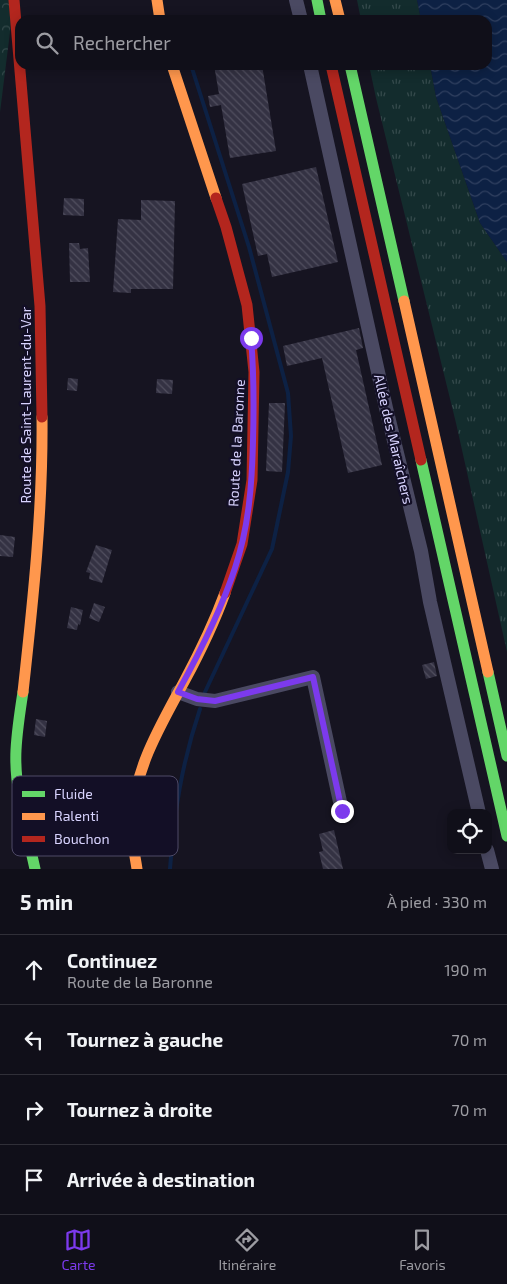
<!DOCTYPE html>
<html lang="fr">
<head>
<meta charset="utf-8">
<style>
  :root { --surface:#100f19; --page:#1e1d26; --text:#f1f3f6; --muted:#9c9ca2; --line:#302f38; --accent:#7c3aed }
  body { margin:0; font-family:"Exo 2",sans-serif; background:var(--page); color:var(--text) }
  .controls { position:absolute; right:15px; bottom:15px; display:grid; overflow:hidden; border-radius:10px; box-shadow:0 2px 12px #0003 }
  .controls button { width:45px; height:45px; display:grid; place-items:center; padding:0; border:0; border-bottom:1px solid var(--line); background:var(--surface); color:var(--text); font:25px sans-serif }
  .stop { position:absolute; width:15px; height:15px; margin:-11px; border:4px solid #7c3aed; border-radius:50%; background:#fff }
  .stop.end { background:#7c3aed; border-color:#fff; box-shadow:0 1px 5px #0008 }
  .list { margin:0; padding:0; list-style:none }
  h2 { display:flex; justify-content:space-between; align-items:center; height:65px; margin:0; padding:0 20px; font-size:21px }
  h2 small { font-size:16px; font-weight:400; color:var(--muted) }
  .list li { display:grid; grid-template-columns:32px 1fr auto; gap:15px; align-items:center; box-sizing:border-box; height:70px; padding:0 20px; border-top:1px solid var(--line) }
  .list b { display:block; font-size:19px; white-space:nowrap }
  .list p { margin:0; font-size:16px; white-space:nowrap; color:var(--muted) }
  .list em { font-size:16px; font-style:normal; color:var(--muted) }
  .icon { flex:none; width:28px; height:28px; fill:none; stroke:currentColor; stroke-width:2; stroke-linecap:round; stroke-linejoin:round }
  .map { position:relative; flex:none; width:507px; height:869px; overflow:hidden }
  .search { position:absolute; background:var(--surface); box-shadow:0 2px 12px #0003; left:15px; right:15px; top:15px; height:55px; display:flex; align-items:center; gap:12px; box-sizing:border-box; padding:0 18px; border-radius:15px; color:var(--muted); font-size:19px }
  .sheet { height:345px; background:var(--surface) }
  nav { display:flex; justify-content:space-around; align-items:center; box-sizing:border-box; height:70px; border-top:1px solid var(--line); background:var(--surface); font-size:14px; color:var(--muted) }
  nav a { display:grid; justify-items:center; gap:2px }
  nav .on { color:var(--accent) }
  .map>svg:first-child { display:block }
  .grass { fill:url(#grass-tufts) }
  .forest { fill:url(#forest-crowns) }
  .water { fill:url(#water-waves) }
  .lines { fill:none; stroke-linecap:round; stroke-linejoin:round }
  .stream { stroke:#0d2144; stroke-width:4 }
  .building { fill:url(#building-back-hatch) }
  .street { stroke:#4a4962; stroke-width:14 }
  .fast { stroke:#63d668; stroke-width:11 }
  .slow { stroke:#ff974d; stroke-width:11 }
  .jam { stroke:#b3261e; stroke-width:11 }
  .route { stroke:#7c3aed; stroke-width:6 }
  .labels { text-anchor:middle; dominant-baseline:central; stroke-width:4.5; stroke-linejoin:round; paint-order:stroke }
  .street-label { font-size:14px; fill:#d9d4ff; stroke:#130f26 }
  .key { fill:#130f26; stroke:#4e4a67; stroke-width:1 }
  .key-label { font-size:14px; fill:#d9d4ff }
</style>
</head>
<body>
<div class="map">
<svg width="507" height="869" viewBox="0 0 507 869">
  <defs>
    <pattern id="grass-tufts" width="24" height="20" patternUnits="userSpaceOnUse" patternTransform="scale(1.25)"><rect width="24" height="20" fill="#132c2d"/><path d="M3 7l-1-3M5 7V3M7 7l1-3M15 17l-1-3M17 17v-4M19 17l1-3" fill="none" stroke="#354a4c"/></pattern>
    <pattern id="forest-crowns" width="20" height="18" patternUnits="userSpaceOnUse" patternTransform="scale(1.25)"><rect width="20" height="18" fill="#132c2d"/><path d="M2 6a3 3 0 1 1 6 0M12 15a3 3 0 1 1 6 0" fill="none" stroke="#354a4c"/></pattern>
    <pattern id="water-waves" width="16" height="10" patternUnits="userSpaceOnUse" patternTransform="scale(1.25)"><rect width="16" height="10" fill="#0d2144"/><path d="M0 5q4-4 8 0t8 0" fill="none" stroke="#304060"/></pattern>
    <pattern id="building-back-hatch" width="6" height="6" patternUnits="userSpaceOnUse" patternTransform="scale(1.25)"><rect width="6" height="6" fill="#343243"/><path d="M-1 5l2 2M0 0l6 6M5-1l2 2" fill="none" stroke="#514f5f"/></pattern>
  </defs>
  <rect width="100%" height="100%" fill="#161421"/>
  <path class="grass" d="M357,0h60l4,20h-60z
    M369,65h61l6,32 44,126 27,39v390l-51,-229 -80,-325z"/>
  <path class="forest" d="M0,0h14l-14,112z"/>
  <path class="water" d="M417,0h90v262l-27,-39 -44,-126 -6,-32h57v-45h-66z"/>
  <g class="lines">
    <path class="stream" d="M191,65l58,182 39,146 3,43 -3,36 -16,77 -67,143
      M170,869c4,-57 12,-106 30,-160"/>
  </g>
  <path class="building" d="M214,65h48l14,86 -46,7 -9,-53 -11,2 -2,-11 11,-2z
    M316,167l22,95 -66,15 -5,-23 -9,2 -16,-72z
    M64,198l20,1v17l-21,-1z
    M141,200l34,1 -2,88h-42v4l-18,-1 5,-73 23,1z
    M69,243h10l1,6 8,-1 2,34h-20z
    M359,328l4,20 -7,2 26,115 -34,8 -26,-115 -35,8 -4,-20z
    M68,378l10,1 -1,12 -10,-1z
    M157,379l16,1 -1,14 -16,-1z
    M269,403h16l-3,69 -16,-1z
    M0,535l15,2 -2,20 -13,-1z
    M96,545l16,5 -10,33 -13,-4 1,-6 -4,-1z
    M94,603l11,4 -6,15 -10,-4z
    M71,607l12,3 -3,15 -2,-1 -1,6 -10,-2z
    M434,662l3,14 -11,3 -4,-14z
    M36,719l11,2 -2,16 -11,-2z
    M334,830l9,39h-20l-4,-17 4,-1 -4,-17z"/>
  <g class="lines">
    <path class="street" d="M296,0l5,20
      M310,65l76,343 35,143 9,51 49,211
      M178,692l19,7 18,2 98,-24 29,134
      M487,850l5,19"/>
    <path class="fast" d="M317,0l4,20
      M350,65l54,236
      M421,460l86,376
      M488,672l19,84
      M23,692c-3,19 -6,39 -7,58 -2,40 11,81 19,119"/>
    <path class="slow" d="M157,0l3,20
      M335,0l5,20
      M172,65l44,133
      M404,301l84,371
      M23,692c10,-91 20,-183 19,-275
      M137,869c-2,-14 -6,-31 -6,-45 3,-56 29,-97 54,-144 15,-28 29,-57 40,-87"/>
    <path class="jam" d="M14,0l26,306 2,111
      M331,65l90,395
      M216,198l10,29 21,78 7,67 -2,108 -10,64 -17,49"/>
  </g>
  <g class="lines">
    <path class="route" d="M251,338c3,35 3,68 2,103 -1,43 -4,85 -18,127 -14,43 -35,84 -57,124l19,7 18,2 98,-24 29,134"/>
  </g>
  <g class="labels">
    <g class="street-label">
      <text transform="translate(25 405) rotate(-90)">Route de Saint-Laurent-du-Var</text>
      <text transform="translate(394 439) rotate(77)">Allée des Maraîchers</text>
      <text transform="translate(236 443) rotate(-87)">Route de la Baronne</text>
    </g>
  </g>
  <rect x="12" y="776" width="166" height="80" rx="8" class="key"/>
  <rect x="22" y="791" width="23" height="6" fill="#63d668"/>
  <rect x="22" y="813" width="23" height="7" fill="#ff974d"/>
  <rect x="22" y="836" width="23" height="6" fill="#b3261e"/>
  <g class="key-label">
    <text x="54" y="799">Fluide</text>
    <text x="54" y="821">Ralenti</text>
    <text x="54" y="844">Bouchon</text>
  </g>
</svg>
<div class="controls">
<button><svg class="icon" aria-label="locate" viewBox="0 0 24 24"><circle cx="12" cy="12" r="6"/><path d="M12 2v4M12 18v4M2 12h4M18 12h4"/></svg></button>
</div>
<div class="stop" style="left:251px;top:338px"></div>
<div class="stop end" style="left:342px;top:811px"></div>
<div class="search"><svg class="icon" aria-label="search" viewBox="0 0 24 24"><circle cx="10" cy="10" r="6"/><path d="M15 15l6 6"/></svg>Rechercher</div>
</div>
<section class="sheet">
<h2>5 min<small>À pied · 330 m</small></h2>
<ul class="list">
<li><svg class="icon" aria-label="ahead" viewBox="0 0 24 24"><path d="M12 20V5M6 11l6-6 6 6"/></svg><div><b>Continuez</b><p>Route de la Baronne</p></div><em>190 m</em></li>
<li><svg class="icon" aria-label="left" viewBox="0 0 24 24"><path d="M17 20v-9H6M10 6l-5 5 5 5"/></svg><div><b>Tournez à gauche</b></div><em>70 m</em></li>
<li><svg class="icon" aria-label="right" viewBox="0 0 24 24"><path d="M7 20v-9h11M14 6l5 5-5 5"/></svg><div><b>Tournez à droite</b></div><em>70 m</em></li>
<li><svg class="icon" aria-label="arrive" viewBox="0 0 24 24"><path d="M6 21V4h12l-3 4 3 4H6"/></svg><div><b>Arrivée à destination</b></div></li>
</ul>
</section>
<nav>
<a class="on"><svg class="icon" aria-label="map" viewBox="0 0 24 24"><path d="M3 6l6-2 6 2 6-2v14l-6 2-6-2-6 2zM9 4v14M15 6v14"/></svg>Carte</a>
<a><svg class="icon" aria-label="directions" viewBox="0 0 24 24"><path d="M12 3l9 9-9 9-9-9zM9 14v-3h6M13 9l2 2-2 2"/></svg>Itinéraire</a>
<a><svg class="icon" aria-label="saved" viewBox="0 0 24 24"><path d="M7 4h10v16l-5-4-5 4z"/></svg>Favoris</a>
</nav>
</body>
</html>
